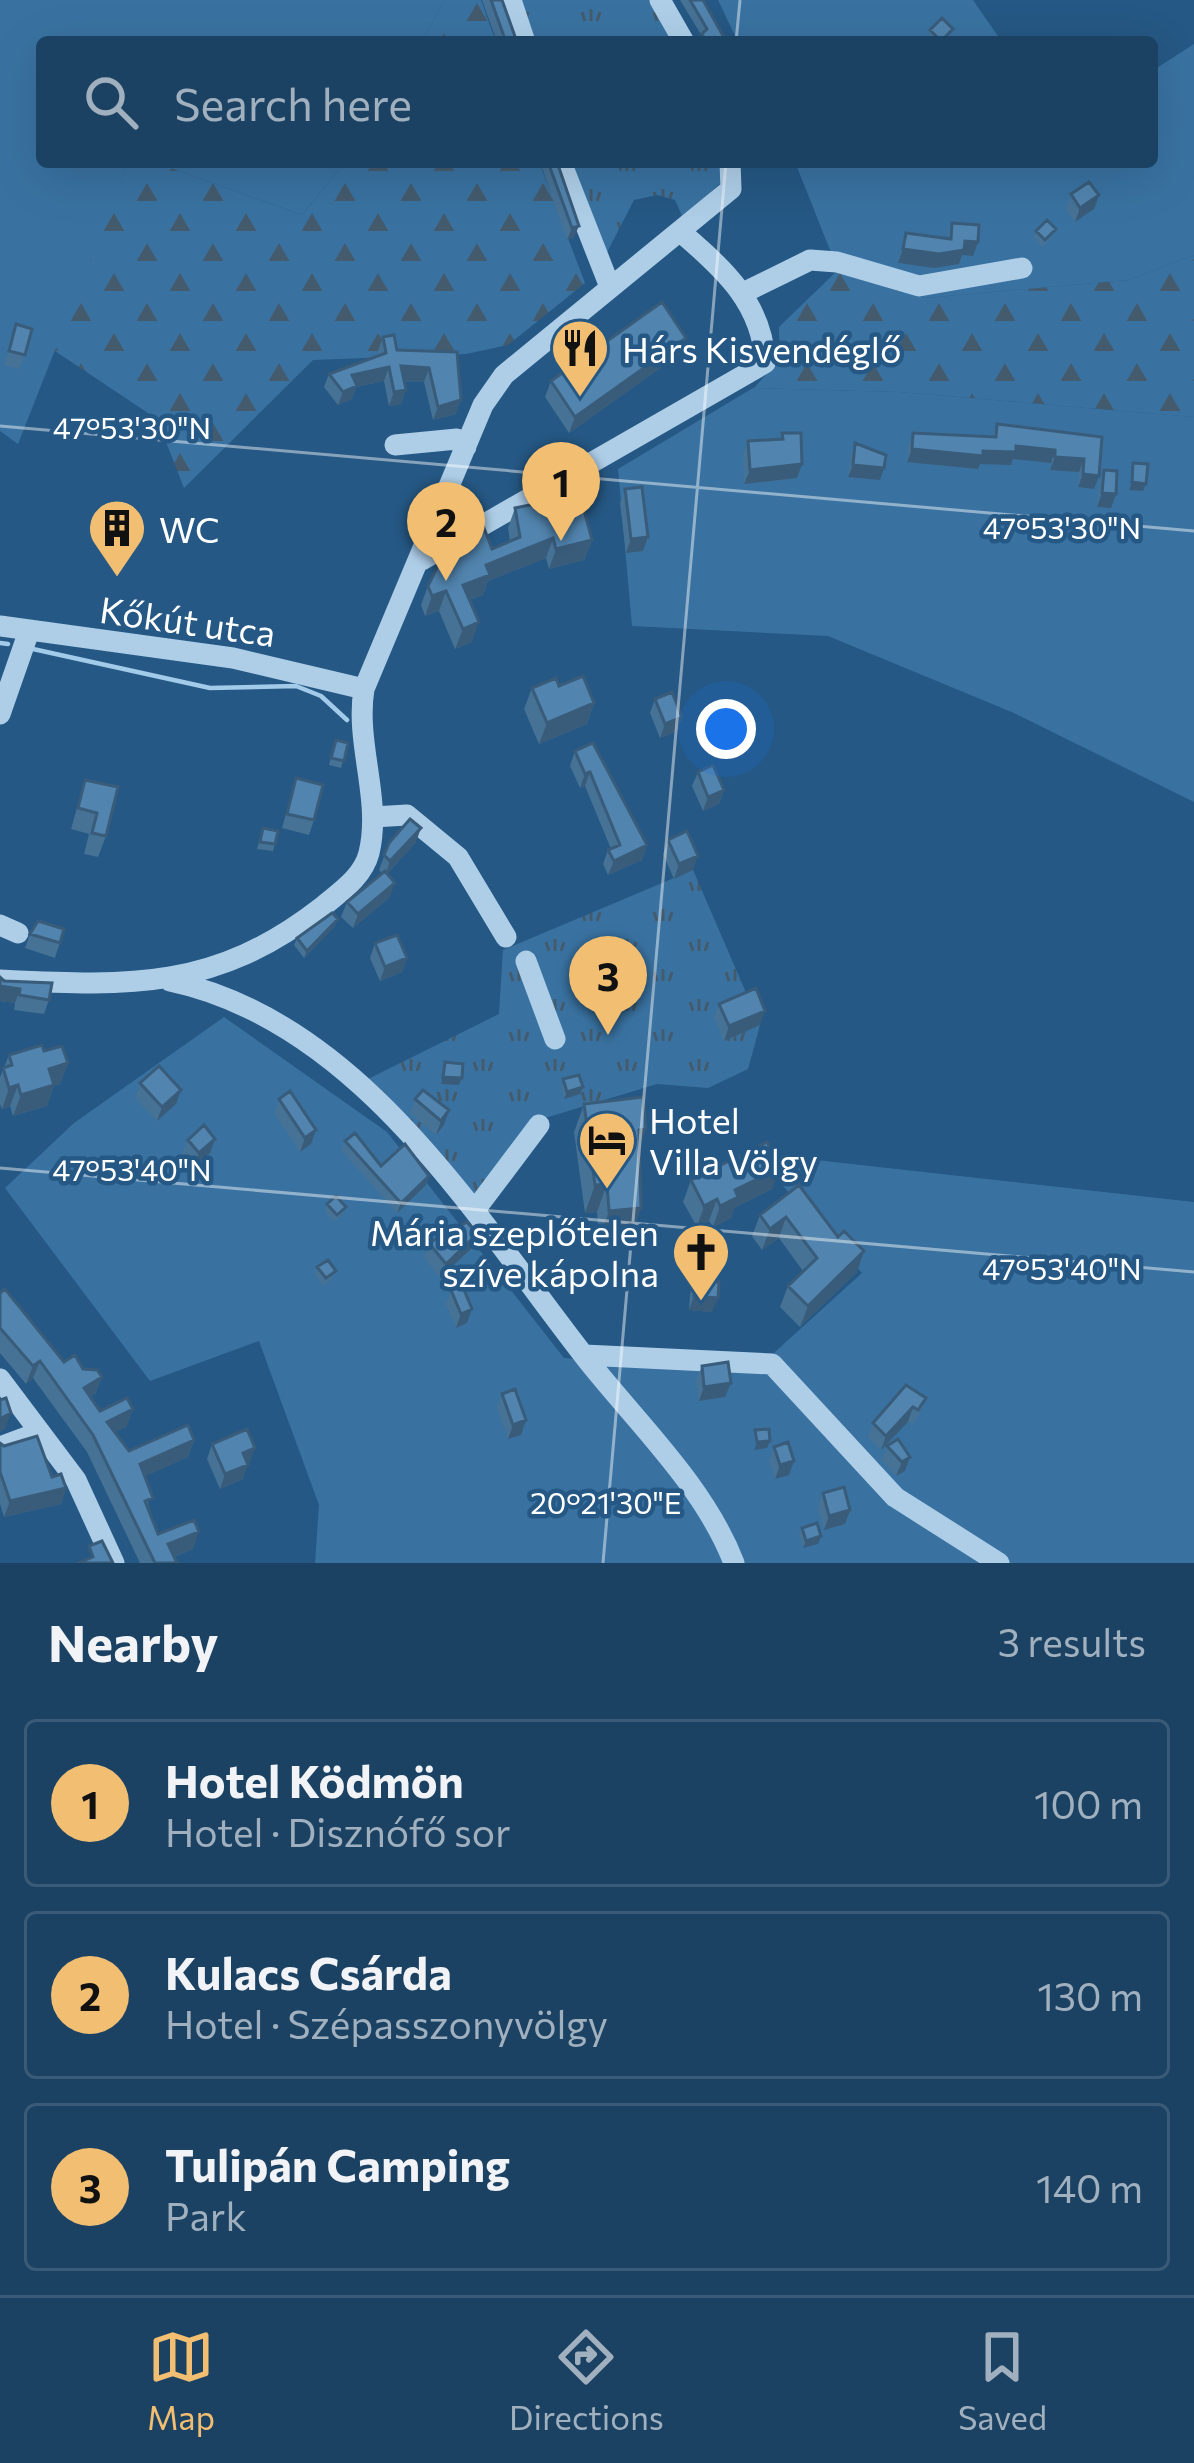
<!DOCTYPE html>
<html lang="en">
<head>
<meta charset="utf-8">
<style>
  :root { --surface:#1c4263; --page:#254969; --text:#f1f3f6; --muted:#a0b0be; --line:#3a5b78; --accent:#f2bf72 }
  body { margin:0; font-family:Commissioner,sans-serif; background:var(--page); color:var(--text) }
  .you { position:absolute; left:726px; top:729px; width:42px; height:42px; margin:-30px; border:9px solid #fff; border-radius:50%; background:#1a73e8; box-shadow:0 0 0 18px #1a73e833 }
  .badge { display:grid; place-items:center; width:78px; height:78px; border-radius:50%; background:var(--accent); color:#111; font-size:39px; font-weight:700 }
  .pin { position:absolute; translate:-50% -99px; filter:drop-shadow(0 3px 6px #0008) }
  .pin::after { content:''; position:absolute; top:63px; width:42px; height:36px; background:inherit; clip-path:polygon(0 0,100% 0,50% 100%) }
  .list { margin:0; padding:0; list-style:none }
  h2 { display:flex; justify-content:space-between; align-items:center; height:156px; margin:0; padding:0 48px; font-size:51px }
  h2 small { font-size:39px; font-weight:400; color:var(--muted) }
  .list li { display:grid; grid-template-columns:78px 1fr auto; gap:36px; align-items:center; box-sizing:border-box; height:168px; margin:0 24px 24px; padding:0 24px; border:3px solid var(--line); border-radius:12px }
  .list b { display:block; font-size:45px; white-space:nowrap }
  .list p { margin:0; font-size:39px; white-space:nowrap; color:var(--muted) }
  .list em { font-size:39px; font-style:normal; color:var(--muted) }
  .icon { flex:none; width:66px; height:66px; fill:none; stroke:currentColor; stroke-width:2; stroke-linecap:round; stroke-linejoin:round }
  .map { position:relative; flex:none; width:1194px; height:1563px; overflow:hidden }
  .search { position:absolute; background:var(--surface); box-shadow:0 12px 48px #0002; left:36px; right:36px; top:36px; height:132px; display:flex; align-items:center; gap:30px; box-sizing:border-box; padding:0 42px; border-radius:12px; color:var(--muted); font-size:45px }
  .sheet { height:732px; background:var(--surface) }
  nav { display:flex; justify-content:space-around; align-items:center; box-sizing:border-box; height:168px; border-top:3px solid var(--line); background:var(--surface); font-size:33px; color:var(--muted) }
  nav a { display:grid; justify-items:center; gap:6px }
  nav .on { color:var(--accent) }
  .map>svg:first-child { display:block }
  .forest { fill:url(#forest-firs) }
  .park { fill:url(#park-tufts) }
  .garden { fill:#3972a1 }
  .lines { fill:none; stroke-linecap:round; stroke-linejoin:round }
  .stream { stroke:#a2cae9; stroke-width:4.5 }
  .minor { stroke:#aecee8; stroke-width:21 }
  .wall { fill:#467296 }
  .shaded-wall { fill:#395c7a }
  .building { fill:#5184ae; stroke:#395c7a; stroke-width:3 }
  .ticks { fill:none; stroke:#fff; stroke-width:3; stroke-opacity:0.45 }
  .labels { text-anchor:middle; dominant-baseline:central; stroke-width:9; stroke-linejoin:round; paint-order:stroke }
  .poi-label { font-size:36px; fill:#fff; stroke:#255884; text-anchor:start }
  .street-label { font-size:36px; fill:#fff; stroke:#255884 }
  .ticks-label { font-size:30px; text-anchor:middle; fill:#fff; stroke:#255884; stroke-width:9; stroke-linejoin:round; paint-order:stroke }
</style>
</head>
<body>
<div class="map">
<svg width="1194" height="1563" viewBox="0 0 1194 1563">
  <defs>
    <pattern id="forest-firs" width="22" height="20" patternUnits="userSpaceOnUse" patternTransform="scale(3)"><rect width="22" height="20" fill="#3972a1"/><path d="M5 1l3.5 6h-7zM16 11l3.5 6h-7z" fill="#445b6e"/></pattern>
    <pattern id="park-tufts" width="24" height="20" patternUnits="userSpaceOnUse" patternTransform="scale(3)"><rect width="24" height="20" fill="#3972a1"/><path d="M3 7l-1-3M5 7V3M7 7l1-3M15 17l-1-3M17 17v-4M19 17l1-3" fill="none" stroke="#445b6e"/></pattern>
  </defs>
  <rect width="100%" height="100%" fill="#255884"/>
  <path class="forest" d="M445,0h36l15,42h-75z
    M129,162h25l148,53 43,-53h194l46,121 -77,62 -42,9 -153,6 -129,128 -27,-69 -105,-70z
    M1194,255v162l-295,-25 -145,-4 26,-29 -1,-32 59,-57 88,28 202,-18z"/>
  <path class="park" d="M511,0h147l21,42h-154z
    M561,162h169l3,9 -50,47 -8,-18 -18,-5 -23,5 -32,62z
    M693,870l67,155 -12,44 -40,19 -51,-4 -112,34 -70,92 -119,-125 143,-71 4,-64z"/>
  <path class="garden" d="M0,0h445l-24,42h-379v120h87l-111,282 -18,-13z
    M718,0h255l29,42h-264z
    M1194,44v211l-66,25 -202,18 -88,-28 -43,-108h357v-91z
    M154,162h191l-43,53z
    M753,388l146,4 295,25v385l-180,-89 -186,-77 -196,-10 -14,-157z
    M224,1017l163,115 177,226 190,13 108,-98 -109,-120 441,49v361h-879l4,-58 -60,-164 -109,40 -145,-193 69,-65z"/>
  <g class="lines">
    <path class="stream" d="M0,643l8,1
      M33,649l177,39 86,-2 25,10 26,24"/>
    <path class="minor" d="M511,0l14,42
      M660,0l24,42
      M561,162l49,125
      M743,293l67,-33 27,2 82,24 103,-18
      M395,445l62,-6 9,8
      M422,560l343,-197c-2,-58 -40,-93 -82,-129
      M0,626l233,32 131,31
      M0,714l29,-83
      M373,817l34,-2 51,42 48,80
      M0,925l18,8
      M526,961l29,78
      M0,980c129,6 214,11 322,-73 18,-15 41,-30 47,-54 13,-54 -14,-109 -5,-164l119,-284 21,-30 227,-186 -1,-27
      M170,981c189,40 305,235 415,376 51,65 119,128 149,206
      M475,1210l64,-85
      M584,1355l188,9 123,133 104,66
      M0,1379l76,101 38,83
      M0,1447l40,-15"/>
  </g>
  <path class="wall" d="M482,0h20l15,42h-20z
    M680,0h23l23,42h-27l3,-6z
    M930,30l20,6 -6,6h-11l-5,-5z
    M540,162h17l17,75 -7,3z
    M1071,194l28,1 -5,14 -19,13 -9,-13z
    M952,223l26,19 -5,14 -11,-1 -3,9 -25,4 -36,-5 8,-30 41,5z
    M1036,231l17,5 -11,11 -8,-9z
    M16,324l9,31 -6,14 -15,-4z
    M383,337l14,13 60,2 -1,62 -23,6 -9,-38 -20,-1 2,9 -5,14 -12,2 -5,-25 -28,6 -4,12 -14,6 -14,-18 5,-13 50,-19 -1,-4z
    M686,338l-6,16 -111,79 -24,-36 6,-16z
    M997,424l105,13 -3,39 -5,13 -16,-2 1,-15 -29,-2 1,-7 -38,-4 -2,6 -31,-1 -2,5 -71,-7 1,-16 5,-13 79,4z
    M782,433l20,31 -5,14 -53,6 -1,-29 5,-14 32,-2z
    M855,443l25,37 -32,-3 3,-22z
    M1104,470l12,24 -5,14 -14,-1 2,-22z
    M625,489l23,48 -5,14 -17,2 -6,-50z
    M515,508l77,32 -8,20 -35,9 -3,-11 -58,23 -5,14 -14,5 3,42 -17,7 -16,-38 -14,5 -4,-11 7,-19 64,-37 18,-8 -2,-13z
    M559,686l35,17 -7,21 -48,20 -15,-35 8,-21z
    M655,699l27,18 -5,14 -17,7 -10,-25z
    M336,740l12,3 -7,25 -12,-3z
    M575,751l72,94 -5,15 -34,15 -5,-11 5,-14 3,-1 -26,-63 -5,2 -10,-22z
    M698,772l26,18 -5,14 -16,7 -11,-25z
    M296,778l18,42 -5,15 -27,-7z
    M85,780l21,56 -8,21 -14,-3 5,-20 -18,-5z
    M263,828l12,16 -2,7 -16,-2z
    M668,840l25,30 -19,9 -11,-25z
    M416,842l-29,32 3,23 -37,31 -12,-11 6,-15 35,-29 -3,-3 10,-27z
    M335,926l-31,32 -10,-13 3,-7z
    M64,929l-9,29 -30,-10 5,-14z
    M375,943l32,15 -5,14 -22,9 -10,-23z
    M0,977l49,23 -5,14 -30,-4 1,-7 -15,-2z
    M719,1004l41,21 -36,16 -10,-23z
    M44,1051l24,12 -8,21 -6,2 -7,20 -34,10 -3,-10 -8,3 -2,-5v-27l9,-22z
    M563,1079l17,15 -16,5 -3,-13z
    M140,1083l41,7 -5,14 -19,17 -22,-24z
    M279,1099l37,31 -5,14 -11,8 -26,-39z
    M415,1099l34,11 -5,15 -8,10 -26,-22z
    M584,1104l55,44 2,60 -10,28 -32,3 -2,-27 -12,1 -11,-81z
    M215,1139l-5,14 -16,14 -12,-13 6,-14z
    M345,1141l36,25 48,10 -3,9 -29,28 -56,-63z
    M691,1180l81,9 -38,19 -3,10 -18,9 -4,-6 -12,6 -14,-25z
    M799,1185l58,87 -57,55 -20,-20 8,-21 15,-15 -24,-33 -17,12 -10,-14 8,-21z
    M327,1204l19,3 -3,7 -9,8 -9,-10z
    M477,1234l-5,14 -32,30 -16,-21 5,-14z
    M317,1267l16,11 -10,8 -8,-12z
    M695,1280l17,32 -23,-2 1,-16z
    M451,1290l16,33 -11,5 -10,-24z
    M0,1293l64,69 38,15 -7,17 -5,3 10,14 33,-2 -7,18 -11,5 14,19 65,-11 -6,17 -43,19 4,34 9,24 35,15 -19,8 3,6h-37l-53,-111 -54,-74 -7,6 -26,-31z
    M702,1366l29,17 -6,14 -26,4 -3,-21z
    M502,1394l24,26 -5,15 -13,4 -11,-31z
    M926,1398l-6,14 -7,12 -5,-2 -27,28 -13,-13 5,-14z
    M0,1443l66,45 -5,16 -57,13 -4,-13z
    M212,1444l38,18 -3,1 -4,16 -23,10 -13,-30z
    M887,1446l23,11 -5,14 -9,5 -14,-16z
    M774,1447l20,14 -5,14 -14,4 -6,-18z
    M823,1493l27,17 -5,14 -21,6 -7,-23z
    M802,1528l19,8 -3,8 -15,4 -4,-13z"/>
  <path class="shaded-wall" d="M1099,195l-5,14 -19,13 5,-14z
    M579,226l-5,11 -7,3 5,-12z
    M965,241l13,1 -5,14 -11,-1 -3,9 -25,4 -36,-5 5,-14z
    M686,338l-6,16 -111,79 6,-16z
    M401,366l28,2 -5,14 -28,-2z
    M389,367l-5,14 -28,6 -4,12 -14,6 5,-13 9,-17z
    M406,390l-5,14 -12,2 5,-14z
    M461,400l-5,14 -23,6 5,-13z
    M1016,446l39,4 -4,13 -38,-4 -2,6 -31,-1 -2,5 -71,-7 5,-13 71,2z
    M1055,457l29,2 -5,13 -29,-2z
    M802,464l-5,14 -53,6 6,-14z
    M853,465l31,3 -4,12 -32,-3z
    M1083,474l16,2 -5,13 -16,-2z
    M1132,482l14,2 -3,7 -14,-1z
    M1102,493l14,1 -5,14 -14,-1z
    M648,537l-5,14 -17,2 5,-14z
    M553,538l-7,20 -58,23 -5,14 -27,9 7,-19 23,-20z
    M592,540l-8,20 -35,9 7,-20z
    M446,591l-7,20 -14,5 7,-20z
    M479,622l-7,20 -17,7 8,-20z
    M594,703l-7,21 -48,20 8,-21z
    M682,717l-5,14 -17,7 5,-14z
    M590,772l-5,14 -5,2 5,-14z
    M724,790l-5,14 -16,7 5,-14z
    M421,828l-5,14 -31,34 5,-15z
    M647,845l-5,15 -34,15 6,-14z
    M698,856l-5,14 -19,9 5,-15z
    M395,883l-5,14 -37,31 5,-14z
    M338,919l-3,7 -31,32 3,-7z
    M407,958l-5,14 -22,9 5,-14z
    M0,986l20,3 -5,14 -15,-2z
    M765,1011l-5,14 -36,16 5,-15z
    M68,1063l-8,21 -6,2 -7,20 -34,10 8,-21 28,-26z
    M443,1077l19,1 -3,7 -18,-1z
    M18,1085l-8,21 -8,3 7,-21z
    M583,1087l-3,7 -16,5 3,-7z
    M181,1090l-5,14 -19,17 5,-14z
    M449,1110l-5,15 -8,10 5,-14z
    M646,1129l-10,28 3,-27z
    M316,1130l-5,14 -11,8 5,-14z
    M215,1139l-5,14 -16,14 5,-14z
    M780,1168l-8,21 -38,19 -3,10 -18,9 7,-21 15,-16z
    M429,1176l-3,9 -29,28 4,-10z
    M607,1184l-10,28 -12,1 10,-28z
    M717,1199l-8,22 -12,6 7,-21z
    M641,1208l-10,28 -32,3 10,-28z
    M786,1217l-7,21 -17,12 8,-21z
    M477,1234l-5,14 -32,30 6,-14z
    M864,1251l-7,21 -57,55 8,-21z
    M694,1296l24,2 -6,14 -23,-2z
    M472,1309l-5,14 -11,5 5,-14z
    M40,1361l-7,17 -7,6 7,-18z
    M102,1377l-7,17 -18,11 7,-17z
    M731,1383l-6,14 -26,4 5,-14z
    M913,1407l-5,15 -27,28 5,-14z
    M133,1409l-7,18 -25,12 6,-17z
    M11,1413l-6,16 -5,3v-13z
    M526,1420l-5,15 -13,4 5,-14z
    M194,1440l-6,17 -54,24 6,-17z
    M770,1441l-3,7 -13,2 3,-8z
    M255,1448l-5,14 -12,6 5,-15z
    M910,1457l-5,14 -9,5 6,-14z
    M794,1461l-5,14 -14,4 5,-14z
    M248,1465l-5,14 -23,10 5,-15z
    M66,1488l-5,16 -57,13 6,-16z
    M850,1510l-5,14 -21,6 5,-14z
    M199,1532l-6,17 -32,13 7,-18z
    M821,1536l-3,8 -15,4 3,-7z"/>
  <path class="building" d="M491,0h11l15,42h-11z
    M690,0h13l23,41 -20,1 -4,-8 5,-5z
    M942,18l11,11 -12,12 -11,-11z
    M548,162h9l22,64 -7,2z
    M1089,182l10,13 -19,13 -9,-14z
    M1047,220l9,9 -11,11 -9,-9z
    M952,223l27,2 -1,17 -13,-1 -1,9 -25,4 -36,-5 3,-16 45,6z
    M662,302l24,36 -111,79 -24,-36z
    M16,324l16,5 -7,26 -16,-4z
    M394,335l3,15 60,2 4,48 -23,7 -9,-39 -28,-2 5,24 -12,2 -5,-25 -37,8 5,11 -14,6 -14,-18 57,-21 -3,-16z
    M997,424l105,13 -3,39 -16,-2 1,-15 -29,-2v-7l-39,-4v6l-33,-1v5l-71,-7 1,-16 83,4z
    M782,433h19l1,31 -52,6 -2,-29 35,-2z
    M855,443l31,12 -2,13 -31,-3z
    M1133,463l15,1 -2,20 -14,-2z
    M1104,470l13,1 -1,23 -14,-1z
    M642,487l6,50 -17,2 -6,-50z
    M580,495l12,45 -36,9 -3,-11 -67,27 4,10 -27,10 16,37 -16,7 -17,-38 -14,5 -4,-10 19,-39 37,-19 8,21 28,-12 -5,-29z
    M583,676l11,27 -47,20 -15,-35 24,-10 3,8z
    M672,692l10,25 -17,7 -10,-25z
    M336,740l12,3 -4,18 -13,-3z
    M593,743l54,102 -33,16 -6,-11 12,-5 -30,-73 -5,2 -10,-23z
    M713,765l11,25 -16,7 -10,-25z
    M296,778l27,7 -9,35 -27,-6z
    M85,780l33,7 -12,49 -14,-3 5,-20 -19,-5z
    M410,819l11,9 -31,33 -6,-6 5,-12z
    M263,828l15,3 -3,13 -15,-2z
    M687,831l11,25 -19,8 -11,-24z
    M385,871l10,12 -37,31 -11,-12z
    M332,913l6,6 -31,32 -10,-13z
    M38,921l26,8 -4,14 -30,-9z
    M397,935l10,23 -22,9 -10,-24z
    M0,977l4,4 48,2 -3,17 -30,-5 1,-6 -20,-3z
    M756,988l9,23 -36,15 -10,-22z
    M42,1045l2,6 18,-5 6,17 -19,6 5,16 -33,10 -3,-10 -9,3 -6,-20 9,-3 -3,-10z
    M445,1062l18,2 -1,14 -19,-1z
    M159,1066l22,24 -19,17 -22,-24z
    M579,1075l4,12 -16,5 -4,-13z
    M423,1090l26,20 -8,11 -26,-22z
    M290,1091l26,39 -11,8 -26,-39z
    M643,1097l3,32 -7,1 2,78 -32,3 -2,-27 -12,1 -11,-81z
    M204,1125l11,14 -16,14 -11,-13z
    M355,1133l26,33 24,-22 24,32 -28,27 -56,-62z
    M767,1142l13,26 -45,22 3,7 -18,9 -3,-7 -13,7 -13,-26z
    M799,1185l39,52 6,-6 20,20 -56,55 -20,-20 29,-28 -31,-41 -16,12 -10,-14z
    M336,1196l10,11 -9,8 -10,-11z
    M467,1222l10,12 -31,30 -17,-21z
    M328,1260l8,11 -10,7 -9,-11z
    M695,1280l24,2 -1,16 -24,-2z
    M462,1285l10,24 -11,5 -10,-24z
    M5,1289l59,73 11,-7 8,14 14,1 5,7 -18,11 16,23 27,-13 6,11 -26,13 22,29 59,-26 6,15 -54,24 13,34 -8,3 13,33 36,-14 5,12 -31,12 9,19h-22l-62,-128 -53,-74 -7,5 -33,-38v-35z
    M728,1362l3,21 -27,4 -2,-21z
    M906,1385l20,13 -8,12 -5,-3 -27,29 -13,-13z
    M515,1389l11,31 -13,5 -11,-31z
    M6,1398l5,15 -11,6v-19z
    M247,1429l8,19 -12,5 5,12 -23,9 -13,-30z
    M769,1429l1,12 -13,1 -2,-12z
    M37,1436l15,41 9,-3 5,14 -56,13 -10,-29v-29l4,3z
    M898,1439l12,18 -8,5 -15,-16z
    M788,1442l6,19 -14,4 -6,-18z
    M844,1487l6,23 -21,6 -6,-23z
    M817,1523l4,13 -15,5 -4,-13z
    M102,1541l11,22h-35l15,-6 -4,-11z"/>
  <path class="ticks" d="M736,42l4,-42M0,426l1194,105M0,1168l1194,104M603,1563l123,-1401"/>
  <defs>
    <symbol id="restaurant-pin" viewBox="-11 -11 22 30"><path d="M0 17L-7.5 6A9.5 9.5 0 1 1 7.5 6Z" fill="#f2bf72" stroke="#255884"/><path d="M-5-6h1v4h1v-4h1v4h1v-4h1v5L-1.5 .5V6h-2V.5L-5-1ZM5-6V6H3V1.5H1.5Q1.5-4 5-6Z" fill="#111"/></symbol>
    <symbol id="building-pin" viewBox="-11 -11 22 30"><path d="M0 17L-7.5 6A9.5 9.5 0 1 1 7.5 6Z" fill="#f2bf72" stroke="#255884"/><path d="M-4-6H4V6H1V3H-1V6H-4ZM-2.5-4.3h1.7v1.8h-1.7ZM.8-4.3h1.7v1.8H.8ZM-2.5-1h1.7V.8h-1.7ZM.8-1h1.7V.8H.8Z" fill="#111"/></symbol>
    <symbol id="hotel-pin" viewBox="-11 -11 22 30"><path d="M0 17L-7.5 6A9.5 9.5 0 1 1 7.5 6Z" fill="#f2bf72" stroke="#255884"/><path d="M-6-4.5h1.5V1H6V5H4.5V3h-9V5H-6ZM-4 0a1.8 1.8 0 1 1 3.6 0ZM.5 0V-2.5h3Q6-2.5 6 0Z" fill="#111"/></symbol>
    <symbol id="church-pin" viewBox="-11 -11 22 30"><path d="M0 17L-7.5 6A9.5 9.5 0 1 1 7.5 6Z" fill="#f2bf72" stroke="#255884"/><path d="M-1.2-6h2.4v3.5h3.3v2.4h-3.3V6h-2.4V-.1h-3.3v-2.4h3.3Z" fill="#111"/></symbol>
  </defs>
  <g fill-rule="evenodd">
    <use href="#restaurant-pin" x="547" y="315" width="66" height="90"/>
    <use href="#building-pin" x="84" y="495" width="66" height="90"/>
    <use href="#hotel-pin" x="574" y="1107" width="66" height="90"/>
    <use href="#church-pin" x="668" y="1219" width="66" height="90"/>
  </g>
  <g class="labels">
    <g class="poi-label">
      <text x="622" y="348">Hárs Kisvendéglő</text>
      <text x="159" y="528">WC</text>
      <text x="649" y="1119">Hotel<tspan x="649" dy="41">Villa Völgy</tspan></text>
      <text x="659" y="1231" text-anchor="end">Mária szeplőtelen<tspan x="659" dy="41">szíve kápolna</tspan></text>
    </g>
    <g class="street-label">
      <text transform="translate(188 620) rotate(8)">Kőkút utca</text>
    </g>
  </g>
  <g class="ticks-label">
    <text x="132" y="439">47°53'30"N</text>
    <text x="1062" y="539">47°53'30"N</text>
    <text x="132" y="1181">47°53'40"N</text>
    <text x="1062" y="1280">47°53'40"N</text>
    <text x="606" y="1514">20°21'30"E</text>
  </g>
</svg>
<div class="you"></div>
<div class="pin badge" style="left:561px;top:541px">1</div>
<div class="pin badge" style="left:446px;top:581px">2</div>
<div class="pin badge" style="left:608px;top:1035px">3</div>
<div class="search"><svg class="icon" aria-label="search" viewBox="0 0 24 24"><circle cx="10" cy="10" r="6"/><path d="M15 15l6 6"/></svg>Search here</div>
</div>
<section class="sheet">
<h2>Nearby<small>3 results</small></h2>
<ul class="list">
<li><span class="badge">1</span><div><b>Hotel Ködmön</b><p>Hotel · Disznófő sor</p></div><em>100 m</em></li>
<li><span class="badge">2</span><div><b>Kulacs Csárda</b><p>Hotel · Szépasszonyvölgy</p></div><em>130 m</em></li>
<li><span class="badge">3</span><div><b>Tulipán Camping</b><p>Park</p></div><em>140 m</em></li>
</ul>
</section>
<nav>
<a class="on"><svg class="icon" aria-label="map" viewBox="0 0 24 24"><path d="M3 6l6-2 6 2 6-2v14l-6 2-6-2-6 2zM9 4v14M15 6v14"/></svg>Map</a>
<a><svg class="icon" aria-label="directions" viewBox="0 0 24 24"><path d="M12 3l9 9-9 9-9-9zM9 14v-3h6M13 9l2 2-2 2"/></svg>Directions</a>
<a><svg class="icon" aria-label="saved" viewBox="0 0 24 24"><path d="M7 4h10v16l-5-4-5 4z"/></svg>Saved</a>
</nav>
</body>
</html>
